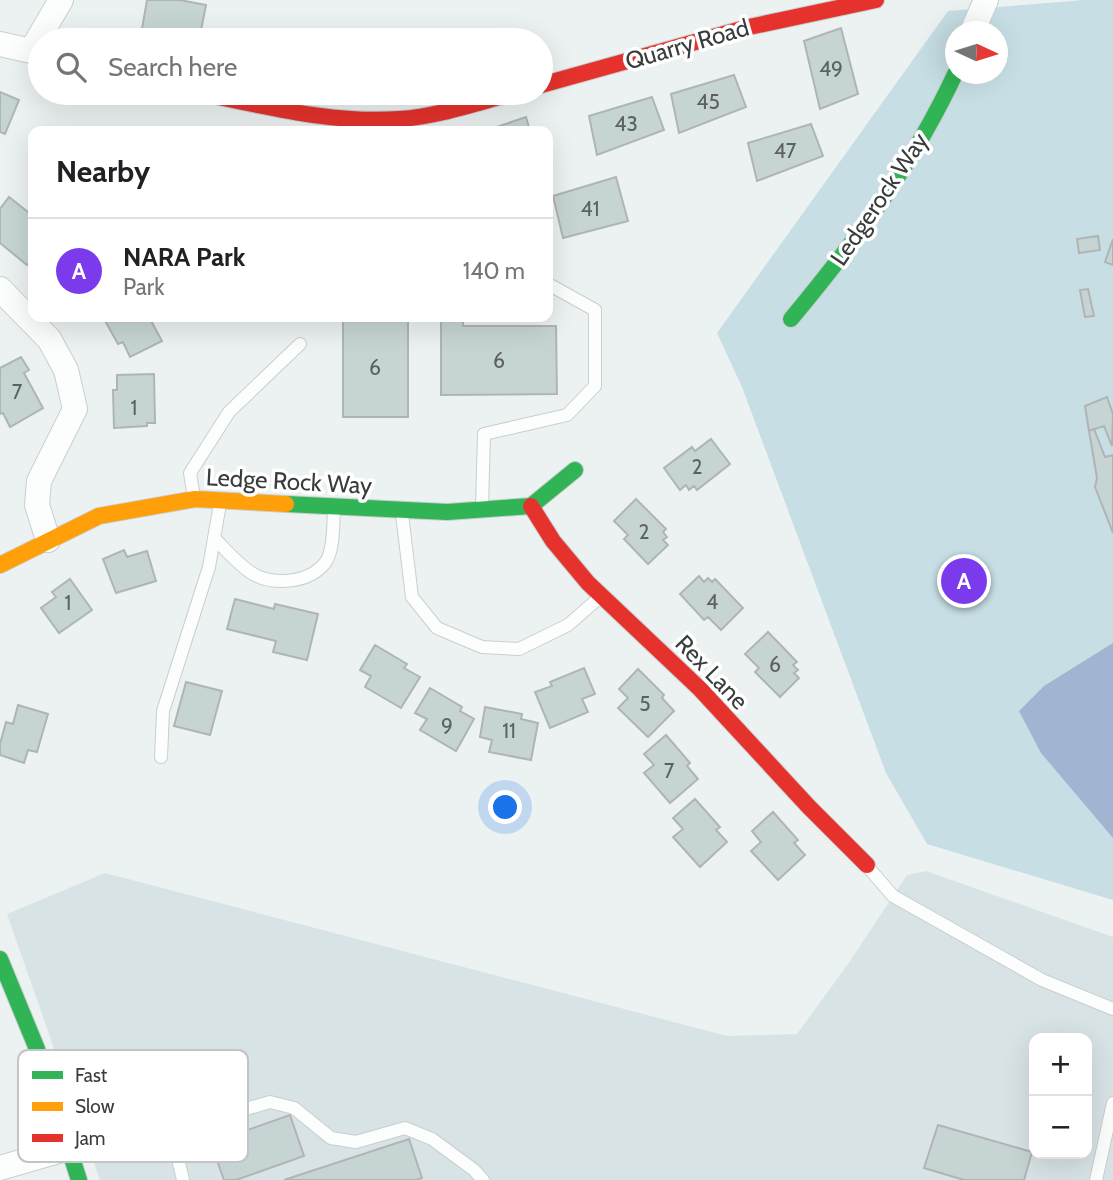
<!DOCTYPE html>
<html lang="en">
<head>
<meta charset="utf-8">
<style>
  :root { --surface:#fff; --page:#f6f6f6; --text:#202124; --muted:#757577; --line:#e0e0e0; --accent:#7c3aed }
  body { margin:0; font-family:Cabin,sans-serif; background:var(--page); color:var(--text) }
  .controls { position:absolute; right:21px; bottom:21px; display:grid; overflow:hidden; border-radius:14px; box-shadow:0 7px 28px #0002 }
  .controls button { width:63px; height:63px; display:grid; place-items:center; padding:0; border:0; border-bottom:2px solid var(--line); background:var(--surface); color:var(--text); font:35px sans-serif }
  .compass { position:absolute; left:945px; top:21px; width:63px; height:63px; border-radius:50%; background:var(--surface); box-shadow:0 7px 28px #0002; rotate:94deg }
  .you { position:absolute; left:506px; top:808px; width:24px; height:24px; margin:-18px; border:5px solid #fff; border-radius:50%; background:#1a73e8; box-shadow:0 0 0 10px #1a73e833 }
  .badge { display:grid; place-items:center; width:46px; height:46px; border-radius:50%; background:var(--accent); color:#fff; font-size:23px; font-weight:700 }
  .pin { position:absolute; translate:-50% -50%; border:4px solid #fff; box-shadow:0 2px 7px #0006 }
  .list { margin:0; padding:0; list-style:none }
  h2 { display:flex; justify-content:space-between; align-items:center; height:91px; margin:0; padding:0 28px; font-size:30px }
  h2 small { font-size:23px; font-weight:400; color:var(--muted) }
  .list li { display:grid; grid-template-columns:46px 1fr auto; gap:21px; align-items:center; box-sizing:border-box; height:105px; padding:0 28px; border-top:2px solid var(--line) }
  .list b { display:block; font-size:26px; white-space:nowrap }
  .list p { margin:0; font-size:23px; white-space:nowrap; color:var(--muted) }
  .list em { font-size:23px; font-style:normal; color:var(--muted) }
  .icon { flex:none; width:38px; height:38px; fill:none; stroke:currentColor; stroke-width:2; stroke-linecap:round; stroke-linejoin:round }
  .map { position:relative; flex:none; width:1113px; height:1180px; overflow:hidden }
  .search { position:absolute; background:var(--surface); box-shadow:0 7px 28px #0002; left:28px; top:28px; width:525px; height:77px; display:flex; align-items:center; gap:18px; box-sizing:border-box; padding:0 24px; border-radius:38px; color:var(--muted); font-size:26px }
  .panel { position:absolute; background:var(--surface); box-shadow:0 7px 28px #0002; left:28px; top:126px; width:525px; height:196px; border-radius:14px }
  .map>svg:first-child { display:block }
  .built { fill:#d8e3e6; fill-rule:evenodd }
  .green { fill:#c6dee4; fill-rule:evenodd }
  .water { fill:#a1b5d2 }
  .building { fill:#c6d5d4; stroke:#b1b4b5; stroke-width:2 }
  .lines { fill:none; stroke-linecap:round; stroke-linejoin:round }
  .lane-casing { stroke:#cacecf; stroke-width:14 }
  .street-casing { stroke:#cacecf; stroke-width:26 }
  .fast-casing { stroke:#cacecf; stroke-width:18 }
  .slow-casing { stroke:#cacecf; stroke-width:18 }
  .jam-casing { stroke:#cacecf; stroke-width:18 }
  .lane { stroke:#fcfdfd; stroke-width:12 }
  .street { stroke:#fcfdfd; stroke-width:24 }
  .fast { stroke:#30b455; stroke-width:16 }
  .slow { stroke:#ff9f0a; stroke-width:16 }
  .jam { stroke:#e5322d; stroke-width:16 }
  .labels { text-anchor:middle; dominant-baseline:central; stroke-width:7; stroke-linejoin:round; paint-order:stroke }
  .number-label { font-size:21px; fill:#5c6263 }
  .street-label { font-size:24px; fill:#383c3d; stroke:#fff }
  .key { fill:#fff; stroke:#c3c4c5; stroke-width:2 }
  .key-label { font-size:19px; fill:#383c3d }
</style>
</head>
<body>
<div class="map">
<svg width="1113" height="1180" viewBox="0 0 1113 1180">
  <rect width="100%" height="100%" fill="#ecf1f2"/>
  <path class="built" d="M926,871l187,66v243h-1013l-93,-266 98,-41 622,163 70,-2 51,-70 59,-89zM1034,1038h53v116h-53z"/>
  <path class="green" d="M1085,0h28v900l-186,-56 -41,-71 -144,-386 -25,-54 231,-322zM956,32h42v42h-42z"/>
  <path class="water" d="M1113,643v195l-72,-85 -22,-42 25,-25z"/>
  <path class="building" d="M147,0h33l26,5 -7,35 -41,-2 1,-6 -17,-3z
    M841,28l17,66 -38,15 -16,-68z
    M734,75l12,32 -67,26 -8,-39z
    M0,92l19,8 -14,34 -5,-2z
    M652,97l12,33 -67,25 -8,-39z
    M526,117l4,14h-41l-1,-1z
    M811,124l12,32 -66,25 -9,-38z
    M616,177l12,44 -65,17 -10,-42z
    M9,197l24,19v41l-6,8 -27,-22v-34z
    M1098,236l2,14 -21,3 -2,-14z
    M1113,239v26l-8,-3z
    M1088,289l6,27 -9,1 -5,-27z
    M103,317h46l13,24 -32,16 -7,-15 -5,2z
    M343,317h65v100h-65z
    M441,317h22v9h93l1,68 -116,1z
    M21,357l8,13 -5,3 19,35 -33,19 -7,-14 -3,1v-46z
    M154,374l1,49h-8v3l-33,2 -1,-38h4v-15z
    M1107,397l6,17 -1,32 -8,-20 -15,5 -4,-25z
    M1094,429l11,28 8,-2v78l-18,-46 2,-9 -8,-47z
    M711,439l19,25 -33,26 -3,-4 -5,4 -3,-5 -6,5 -16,-22 28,-21 3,4z
    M636,499l30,30 -3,3 4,5 -4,3 5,5 -20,19 -24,-25 4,-4 -14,-14z
    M124,550l3,7 20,-6 9,30 -40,12 -13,-34z
    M699,576l5,6 4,-4 4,4 3,-3 28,29 -22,22 -13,-13 -4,3 -24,-26z
    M70,579l22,31 -33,23 -18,-25 15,-11 -4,-5z
    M235,599l39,10 1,-5 43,10 -11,46 -34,-8 3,-11 -49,-12z
    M768,632l29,30 -4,3 5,5 -4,3 5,5 -19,19 -25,-25 4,-4 -14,-14z
    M375,645l32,19 -3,4 16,9 -19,31 -36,-21 6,-11 -11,-6z
    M584,668l11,26 -13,5 6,13 -38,16 -15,-36 17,-6 -2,-4z
    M638,669l26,26 -2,3 12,13 -26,26 -30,-29 10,-10 -9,-9z
    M186,682l36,9 -12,44 -36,-9z
    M430,688l32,19 -2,4 14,8 -18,32 -36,-21 7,-11 -12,-6z
    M18,705l30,9 -11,38 -9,-2 -4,13 -24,-8v-11l6,-22 7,2z
    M485,707l37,7 -1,5 17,4 -7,37 -42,-8 3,-12 -12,-3z
    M666,735l24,28 -3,3 11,13 -28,24 -26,-30 10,-8 -10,-11z
    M695,799l25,28 -4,3 11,12 -27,25 -27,-30 10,-8 -10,-11z
    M773,812l25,28 -4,3 11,12 -27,25 -27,-29 10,-9 -9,-11z
    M290,1115l14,41 -68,24h-12l-13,-37z
    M938,1125l94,27 -8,28h-60l-40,-12z
    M409,1139l13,39 -7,2h-131z"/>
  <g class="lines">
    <defs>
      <path id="lane" d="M194,498l-4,-25 39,-61 71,-68
        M482,507l2,-73 83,-19 28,-29v-76l-47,-26
        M402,514l10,83 25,31 45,19 37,2 49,-24 32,-28
        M214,538c11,11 23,25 36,34 21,14 58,12 75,-9 9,-12 8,-38 9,-53
        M161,757l2,-46 46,-144 11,-63
        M867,866l26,30 149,84 71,29
        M183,1180l-7,-30 2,-21 92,-27 24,6 37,30 25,4 49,-14 27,11 42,31 9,10
        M1096,1180l17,-77"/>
      <path id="street" d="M972,32l14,-32
        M0,44l40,9
        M31,51l30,-51
        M0,289l49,50 17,31 9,39 -36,72 -2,24 11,35
        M0,1168l69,-20"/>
      <path id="fast" d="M791,319c64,-77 123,-156 165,-247
        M286,504l161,8 84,-6 44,-36
        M0,959l37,90 42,131"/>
      <path id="slow" d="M0,565l99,-49 96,-17 91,5"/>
      <path id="jam" d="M541,85l208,-58 127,-27
        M199,93c66,13 133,31 201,26 39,-3 76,-16 114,-26
        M531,506l22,35 35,42 112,106 109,118 58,58"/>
    </defs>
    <use href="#lane" class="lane-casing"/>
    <use href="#street" class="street-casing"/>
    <use href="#fast" class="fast-casing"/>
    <use href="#slow" class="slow-casing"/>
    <use href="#jam" class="jam-casing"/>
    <use href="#lane" class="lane"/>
    <use href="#street" class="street"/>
    <use href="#fast" class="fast"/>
    <use href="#slow" class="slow"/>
    <use href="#jam" class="jam"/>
  </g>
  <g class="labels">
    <g class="number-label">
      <text x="831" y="68">49</text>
      <text x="708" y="101">45</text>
      <text x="626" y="123">43</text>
      <text x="785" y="150">47</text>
      <text x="590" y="208">41</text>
      <text x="499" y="360">6</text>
      <text x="375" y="367">6</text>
      <text x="17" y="391">7</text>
      <text x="134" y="407">1</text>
      <text x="697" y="466">2</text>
      <text x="644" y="531">2</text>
      <text x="712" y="601">4</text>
      <text x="68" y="602">1</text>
      <text x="775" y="664">6</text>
      <text x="645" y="703">5</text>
      <text x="447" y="725">9</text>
      <text x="509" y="730">11</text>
      <text x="669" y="770">7</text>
    </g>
    <g class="street-label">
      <text transform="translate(687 44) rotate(-16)">Quarry Road</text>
      <text transform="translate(879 199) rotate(-56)">Ledgerock Way</text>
      <text transform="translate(289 481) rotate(3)">Ledge Rock Way</text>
      <text transform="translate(712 672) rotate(46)">Rex Lane</text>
    </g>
  </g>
  <rect x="18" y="1050" width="230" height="112" rx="10" class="key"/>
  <rect x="32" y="1071" width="31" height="8" fill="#30b455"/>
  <rect x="32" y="1102" width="31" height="9" fill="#ff9f0a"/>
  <rect x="32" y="1134" width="31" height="8" fill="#e5322d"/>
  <g class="key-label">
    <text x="75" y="1082">Fast</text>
    <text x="75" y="1113">Slow</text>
    <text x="75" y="1145">Jam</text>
  </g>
</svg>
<div class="controls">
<button>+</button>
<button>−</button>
</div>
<svg class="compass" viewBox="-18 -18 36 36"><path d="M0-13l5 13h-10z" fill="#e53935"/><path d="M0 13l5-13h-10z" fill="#757577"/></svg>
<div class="you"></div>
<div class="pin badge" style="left:964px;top:581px">A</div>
<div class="search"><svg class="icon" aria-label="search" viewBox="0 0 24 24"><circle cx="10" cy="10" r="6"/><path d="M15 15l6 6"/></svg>Search here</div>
<section class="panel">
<h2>Nearby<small></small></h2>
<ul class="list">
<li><span class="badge">A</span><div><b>NARA Park</b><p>Park</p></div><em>140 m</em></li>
</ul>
</section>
</div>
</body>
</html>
